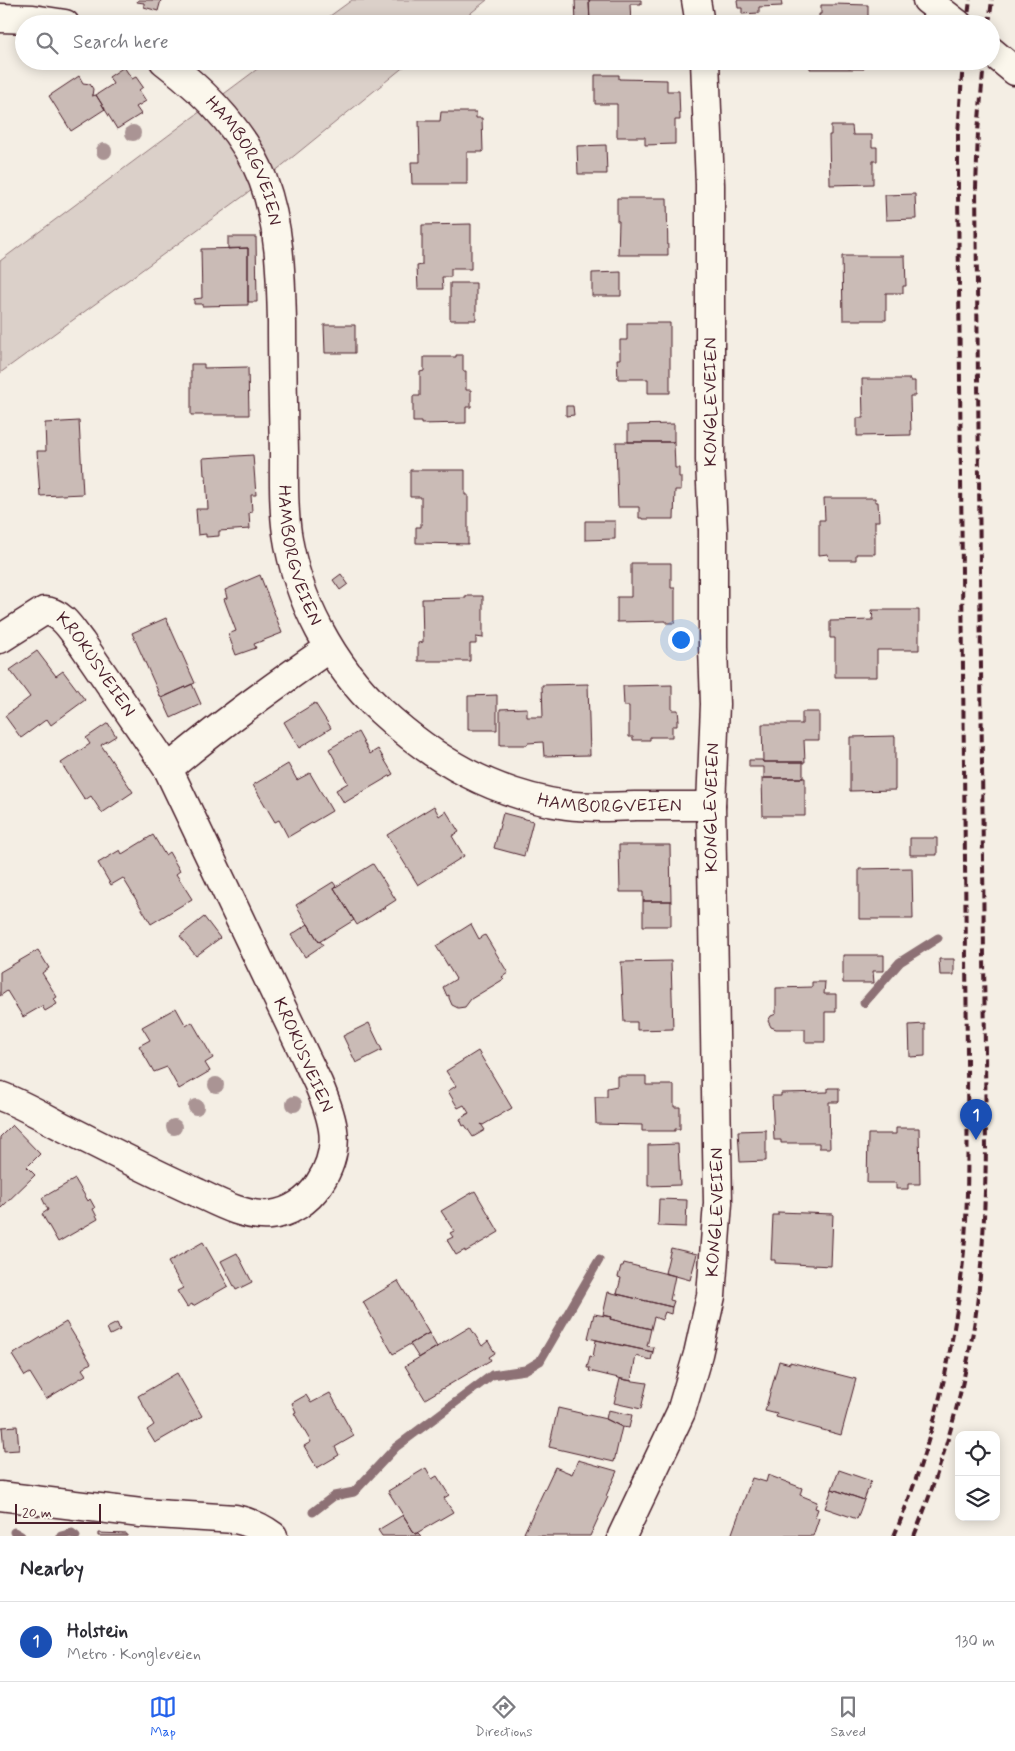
<!DOCTYPE html>
<html lang="en">
<head>
<meta charset="utf-8">
<style>
  :root { --surface:#fff; --page:#f2f2f3; --text:#2b2b33; --muted:#7c7c81; --line:#e1e1e2; --accent:#2563eb }
  body { margin:0; font-family:Mynerve,sans-serif; background:var(--page); color:var(--text) }
  .controls { position:absolute; right:15px; bottom:15px; display:grid; overflow:hidden; border-radius:10px; box-shadow:0 2px 12px #0003 }
  .controls button { width:45px; height:45px; display:grid; place-items:center; padding:0; border:0; border-bottom:1px solid var(--line); background:var(--surface); color:var(--text); font:25px sans-serif }
  .scale { position:absolute; left:15px; bottom:12px; width:86px; box-sizing:border-box; padding-left:5px; border:2px solid #4a1f2b; border-top:0; font-size:14px; line-height:18px; white-space:nowrap; color:#4a1f2b; -webkit-text-stroke:4px #fbf7ec; paint-order:stroke }
  .you { position:absolute; left:680px; top:639px; width:18px; height:18px; margin:-12px; border:4px solid #fff; border-radius:50%; background:#1a73e8; box-shadow:0 0 0 8px #1a73e833 }
  .badge { display:grid; place-items:center; width:32px; height:32px; border-radius:50%; background:var(--accent); color:#fff; font-size:16px; font-weight:700 }
  .pin { position:absolute; translate:-50% -41px; filter:drop-shadow(0 1px 2px #0008) }
  .pin::after { content:''; position:absolute; top:26px; width:18px; height:15px; background:inherit; clip-path:polygon(0 0,100% 0,50% 100%) }
  .list { margin:0; padding:0; list-style:none }
  h2 { display:flex; justify-content:space-between; align-items:center; height:65px; margin:0; padding:0 20px; font-size:21px }
  h2 small { font-size:16px; font-weight:400; color:var(--muted) }
  .list li { display:grid; grid-template-columns:32px 1fr auto; gap:15px; align-items:center; box-sizing:border-box; height:80px; padding:0 20px; border-top:1px solid var(--line) }
  .list b { display:block; font-size:19px; white-space:nowrap }
  .list p { margin:0; font-size:16px; white-space:nowrap; color:var(--muted) }
  .list em { font-size:16px; font-style:normal; color:var(--muted) }
  .icon { flex:none; width:28px; height:28px; fill:none; stroke:currentColor; stroke-width:2; stroke-linecap:round; stroke-linejoin:round }
  .map { position:relative; flex:none; width:1015px; height:1536px; overflow:hidden }
  .search { position:absolute; background:var(--surface); box-shadow:0 2px 12px #0003; left:15px; right:15px; top:15px; height:55px; display:flex; align-items:center; gap:12px; box-sizing:border-box; padding:0 18px; border-radius:28px; color:var(--muted); font-size:19px }
  .sheet { height:145px; background:var(--surface) }
  nav { display:flex; justify-content:space-around; align-items:center; box-sizing:border-box; height:70px; border-top:1px solid var(--line); background:var(--surface); font-size:14px; color:var(--muted) }
  nav a { display:grid; justify-items:center; gap:2px }
  nav .on { color:var(--accent) }
  .map>svg:first-child { display:block }
  .green { fill:#dbd0c9; stroke:#92787a }
  .lines { fill:none; stroke-linecap:round; stroke-linejoin:round }
  .stream { stroke:#8d7174; stroke-width:9 }
  .building { fill:#cabbb6; stroke:#4a1f2b }
  .minor-casing { stroke:#4a1f2b; stroke-width:31 }
  .secondary-casing { stroke:#4a1f2b; stroke-width:31 }
  .minor { stroke:#fbf7ec; stroke-width:28 }
  .secondary { stroke:#fbf7ec; stroke-width:28 }
  .rail { stroke:#4a1f2b; stroke-width:4; stroke-dasharray:8 4; stroke-linecap:butt }
  .tree { fill:#aa9494 }
  .labels { text-anchor:middle; dominant-baseline:central; stroke-width:4; stroke-linejoin:round; paint-order:stroke }
  .street-label { font-size:18px; fill:#4a1f2b; stroke:#fbf7ec }
</style>
</head>
<body>
<div class="map">
<svg width="1015" height="1536" viewBox="0 0 1015 1536">
  <rect width="100%" height="100%" fill="#f4eee4"/>
  <filter id="ink" filterUnits="userSpaceOnUse"><feTurbulence type="fractalNoise" baseFrequency=".02" numOctaves="2"/><feDisplacementMap in="SourceGraphic" scale="10" xChannelSelector="R" yChannelSelector="G"/><feConvolveMatrix kernelMatrix="1 2 1 2 8 2 1 2 1" color-interpolation-filters="sRGB"/></filter>
  <g filter="url(#ink)">
    <path class="green" d="M352,0h135l-30,24h-138z
      M268,61h143l-159,129 -252,183v-112z"/>
    <g class="lines">
      <path class="stream" d="M864,1003l36,-41 38,-24
        M313,1512l21,-16 20,-4 42,-45 96,-72 33,-5 15,-9 59,-101
        M14,1532l7,4
        M61,1536l11,-3 4,3"/>
    </g>
    <path class="building" d="M138,0h23l-3,11 -14,-4v-4l-7,-1z
      M575,0h14l1,24h-14z
      M589,0h52v4h-11l1,20h-41z
      M737,0h44l1,6 -23,1v6l-17,1v-6h-4z
      M834,4l34,1v19h-62v-6h13v-4h2v-9h12z
      M810,61h53l1,8h-54z
      M124,67l8,12 4,-2 7,10 -4,3 7,11 -10,6 5,7 -24,15 -21,-34 17,-11 -4,-7z
      M595,75h24v4l48,1v11h12l1,29h-5v24l-30,1v-8h-28v-33h-22z
      M79,76l4,7 7,1 3,5 -1,7 4,-1 9,14 -34,22 -22,-35z
      M441,112h35v6h6l1,34h-16v32h-55l-1,-22h9l-1,-41h21z
      M831,126h21l1,9h19v12h5v14h-4v23l-43,1 -1,-50h2z
      M606,145l1,29h-29l-1,-28z
      M915,194l1,25 -30,1 -1,-25z
      M617,198h50l1,57h-50l1,-34h-2z
      M471,224v45h-20v8h-9l1,12h-25l-1,-23 5,-1v-40z
      M228,237h28l1,65h-9v-54l-20,1z
      M248,248v57l-46,1v-2h-8v-5l8,-1 -1,-49z
      M842,256h63l1,30h-3v7h-17v27h-43z
      M621,272v24h-29v-23z
      M450,283h26v37h-26z
      M627,323h43v70h-22v-14h-30l-1,-20h3v-19h7z
      M324,325h31v28h-30z
      M456,355h7v16h3v19h5v17h-5v16l-45,1v-2h-8v-26h7v-24l4,-1v-14h32z
      M191,364h13v4l44,-1 1,48h-58z
      M862,379h48v2h5v15h-5l1,39 -54,1v-18h6z
      M566,406h7l1,9 -8,1z
      M79,421l4,73 -43,2 -3,-45h9l-1,-28z
      M674,424v18h-46v-17h2z
      M616,442h58l1,26h4v9h2v13h-6l-1,29h-32v-1h-3v-11h-21z
      M253,455l3,40h-5l1,17 -3,1 1,16 -31,2v5l-13,1v-3l-8,1 -2,-26h12l-2,-34h-2l-1,-17z
      M410,470h55v25h3v49l-52,-1v-16h5v-30h-11z
      M824,498h51v4h3l1,19h-4v33h-19v6h-27l-1,-6 -9,1v-35h6z
      M585,521h30v18l-30,1z
      M631,563h40v25h4v35h-9v-2l-49,1v-25h14z
      M341,574l7,10 -8,6 -7,-10z
      M260,575l22,58 -28,11 2,4 -20,7 -8,-21 8,-3 -12,-32 3,-1 -2,-8z
      M466,596h17v42l-7,-1v7h-6v17h-52v-18l5,-1 -1,-43 44,-1z
      M872,610h47v40h-42v27h-42v-39h-5v-17l43,-1z
      M166,618l29,65 -34,15 -29,-65z
      M37,651l19,25 7,-5 22,29 -34,25 -4,-6 -26,19 -16,-22 25,-19 -20,-27z
      M192,684l9,20 -30,14 -9,-20z
      M588,684l2,71 -46,1 -1,-14 -15,1 -1,2h-27v-36l27,-1v9h16l-1,-32z
      M672,685v25h6l1,10h-2v6h-5v11h-22v3h-17v-3h-4v-31h-5l-1,-20z
      M497,695v35h-29v-34z
      M315,703l16,25 -32,20 -15,-26z
      M802,712h17v28h-15l1,22h-42l-1,-38h40z
      M108,723l8,13 -15,9 32,47 -31,21 -11,-17 -6,4 -24,-37 29,-19 -4,-6z
      M358,732l12,22 8,-5 15,25 -49,29 -8,-13 12,-7 -19,-34z
      M895,736v54l-45,1v-54z
      M749,760h13l1,2h40v16h-39v-11h-15z
      M288,764l9,16 13,-7 22,38 -44,26 -9,-17 -4,2 -22,-37z
      M762,778h43v38h-42z
      M434,806l5,10 7,-5 13,21 -7,4 12,20 -46,29 -31,-50z
      M503,813l30,8 -9,35 -30,-8z
      M153,835l12,20 4,-3 11,19 -4,3 16,25 -41,25 -28,-46 -12,7 -13,-22 22,-13 2,4z
      M910,838h27v17h-27z
      M619,845h51l1,56h-28v-9h-23z
      M373,864l23,36 -39,25 -23,-37z
      M912,868l1,51h-54v-50z
      M333,882l3,4 -2,2 20,32 -35,22 -23,-37z
      M643,901h28v25h-28z
      M204,917l16,21 -24,18 -16,-20z
      M308,924l11,18 1,-1 3,4 -18,12 -14,-22z
      M471,924l8,15 6,-4 23,38 -6,4 2,2 -33,20 -6,8 -7,1 -6,-3 -3,-7v-3l-2,1 -4,-9 13,-8 -20,-33z
      M38,950l11,18 -7,5 15,24 -3,2 3,5 -12,7 -3,-5 -19,11 -16,-26 -7,5v-24z
      M843,955h41v16h-11l1,12h-31z
      M939,959h15v16h-14z
      M671,961l2,68 -36,1v-8h-13l-3,-60z
      M812,982h13l-1,12h12v18h-11v30h-20v-13h-29l-5,-2 -3,-6 3,-5 5,-2v-26l36,-1z
      M176,1008l10,18 6,-4 21,36 -8,5 5,8 -31,18 -12,-22 -13,5 -15,-26 11,-6 -8,-13z
      M369,1023l13,27 -26,13 -13,-27z
      M925,1024v32l-15,1 -1,-32z
      M478,1051l34,57 -29,17 -2,-1 4,6 -12,7 -8,-12 -2,1 -3,-7 9,-6 -5,-8 -6,3 -10,-17 8,-5 -10,-15z
      M617,1076h29v9h28v22h6v22h-5v2h-33v-6l-46,-1 -1,-27h12v-9l10,-2z
      M828,1088h11v14h-10l1,46h-11v-5h-38v-3h-7l-2,-44h9v-3l47,-1z
      M12,1125l28,29 -13,13 8,8 -34,33 -1,-1v-70z
      M896,1128h23l1,56h-12v5h-12v-6h-29l1,-49h28z
      M766,1130v31l-26,1 -2,-31z
      M678,1144l2,41 -32,1v-41z
      M75,1179l13,22 2,-2 5,9 -2,1 5,10 -40,23 -16,-28 6,-4 -6,-12z
      M475,1191l24,41 -34,20v-2l-9,5 -9,-15 6,-3 -3,-4 4,-2 -13,-20z
      M659,1199l28,1 -1,27 -28,-1z
      M778,1212l55,2 -2,52 -56,-3v-3h-4l2,-45h5z
      M203,1242l25,44 -35,20 -1,-2 -5,3 -10,-16 6,-3 -15,-26z
      M671,1248l26,6 -7,26 -25,-7z
      M237,1253l15,29 -16,8 -15,-29z
      M624,1263l51,13 -5,24 4,1 -2,6 -55,-13 4,-16 -3,-1 3,-11h2z
      M398,1281l31,52 -36,21 -30,-52z
      M608,1292l64,15 -1,7 -6,-2 -3,8 -8,-3 -3,12 -41,-10 1,-2 -8,-2z
      M594,1314l17,3 -1,2 41,10 -4,17 7,1 -1,5 -65,-14z
      M66,1322l25,41 -9,6 4,6 -40,24 -16,-26 -5,3 -13,-21z
      M117,1323l3,7 -10,5 -3,-7z
      M470,1327l12,19 6,-5 7,12 -6,4 2,3 -66,39 -20,-33z
      M429,1333l8,14 -18,11 -9,-14z
      M596,1340l57,12 -2,8 -15,-4 -5,25 -42,-10 1,-3h-3l3,-12 3,1z
      M779,1361l11,3v-2l66,17 -15,56 -65,-18 1,-3 -12,-3z
      M177,1373l25,43 -47,27 -8,-13 7,-5 -16,-29z
      M620,1379l27,4 -6,26 -27,-6z
      M330,1393l24,43 -19,11 4,8 -22,13 -13,-22 7,-4 -17,-29 2,-1 -4,-9 14,-8 5,8z
      M558,1408l48,11 16,8 -8,35 -65,-15z
      M608,1410l24,5 -3,13 -7,-1 -16,-8z
      M17,1426l2,24 -15,1 -2,-24z
      M578,1460l39,11 -11,25 2,1 -18,39h-58l-8,-3 31,-66 17,7z
      M426,1468l6,11 5,-3 12,19 -5,3 9,14 -38,22 -27,-43z
      M839,1470l32,11 -7,19 -32,-11z
      M768,1475l34,13 -2,7 17,7 -2,6 3,1 -3,8 4,1 -6,18h-82l21,-58 14,4z
      M832,1489l32,11 -7,19 -32,-11z
      M403,1515l12,19 3,-1 3,3h-39l-4,-6z
      M98,1533l29,1v2h-29z"/>
    <g class="lines">
      <defs>
        <g id="minor">
          <path d="M696,0l4,24"/>
          <path d="M0,18l33,1 32,5"/>
          <path id="s1" d="M164,61c41,31 80,70 99,119 17,46 18,95 19,143 0,43 1,86 2,130 0,26 -1,54 3,80 10,67 45,132 94,178 54,50 112,83 185,94 23,3 46,2 70,1 25,0 50,0 75,0"/>
          <path id="s2" d="M0,639l44,-28c18,1 27,18 37,31l87,127"/>
          <path d="M0,1096c22,8 44,21 65,32 44,22 88,45 133,65 21,10 47,24 72,22 20,-2 38,-14 49,-31 24,-36 15,-64 -1,-101l-150,-314c51,-44 106,-83 161,-121"/>
          <path d="M0,1496l141,17 94,6c15,3 26,8 38,17"/>
          <path id="s3" d="M622,1536l59,-124 17,-58 13,-58 7,-93 -7,-397 4,-102 -2,-57v-116l-3,-71v-275l-5,-124"/>
        </g>
        <path id="secondary" d="M927,0l31,24
          M991,51l24,20"/>
      </defs>
      <use href="#minor" class="minor-casing"/>
      <use href="#secondary" class="secondary-casing"/>
      <use href="#minor" class="minor"/>
      <use href="#secondary" class="secondary"/>
      <path class="rail" d="M967,24l3,-24
        M989,24l3,-24
        M894,1536c40,-94 63,-196 71,-297 4,-62 2,-124 2,-186l-9,-863v-56l5,-73
        M914,1536c28,-69 49,-142 61,-216 8,-57 10,-114 11,-171l-10,-961 2,-56 6,-71"/>
    </g>
    <g class="tree">
      <circle cx="133" cy="133" r="8"/>
      <circle cx="104" cy="151" r="8"/>
      <circle cx="216" cy="1085" r="8"/>
      <circle cx="294" cy="1104" r="8"/>
      <circle cx="196" cy="1107" r="8"/>
      <circle cx="174" cy="1127" r="8"/>
    </g>
  </g>
  <g class="labels">
    <g class="street-label">
      <text stroke="none"><textPath href="#s1" startOffset="131">HAMBORGVEIEN</textPath></text>
      <text transform="translate(711 402) rotate(-90)">KONGLEVEIEN</text>
      <text stroke="none"><textPath href="#s1" startOffset="536">HAMBORGVEIEN</textPath></text>
      <text stroke="none"><textPath href="#s2" startOffset="129">KROKUSVEIEN</textPath></text>
      <text stroke="none"><textPath href="#s1" startOffset="971">HAMBORGVEIEN</textPath></text>
      <text stroke="none"><textPath href="#s3" startOffset="746">KONGLEVEIEN</textPath></text>
      <text transform="translate(303 1055) rotate(66)">KROKUSVEIEN</text>
      <text stroke="none"><textPath href="#s3" startOffset="341">KONGLEVEIEN</textPath></text>
    </g>
  </g>
</svg>
<div class="controls">
<button><svg class="icon" aria-label="locate" viewBox="0 0 24 24"><circle cx="12" cy="12" r="6"/><path d="M12 2v4M12 18v4M2 12h4M18 12h4"/></svg></button>
<button><svg class="icon" aria-label="layers" viewBox="0 0 24 24"><path d="M12 4l9 5-9 5-9-5zM3 14l9 5 9-5"/></svg></button>
</div>
<div class="scale">20 m</div>
<div class="you"></div>
<div class="pin badge" style="left:976px;top:1140px;background:#1a4fb4">1</div>
<div class="search"><svg class="icon" aria-label="search" viewBox="0 0 24 24"><circle cx="10" cy="10" r="6"/><path d="M15 15l6 6"/></svg>Search here</div>
</div>
<section class="sheet">
<h2>Nearby<small></small></h2>
<ul class="list">
<li><span class="badge" style="background:#1a4fb4">1</span><div><b>Holstein</b><p>Metro · Kongleveien</p></div><em>130 m</em></li>
</ul>
</section>
<nav>
<a class="on"><svg class="icon" aria-label="map" viewBox="0 0 24 24"><path d="M3 6l6-2 6 2 6-2v14l-6 2-6-2-6 2zM9 4v14M15 6v14"/></svg>Map</a>
<a><svg class="icon" aria-label="directions" viewBox="0 0 24 24"><path d="M12 3l9 9-9 9-9-9zM9 14v-3h6M13 9l2 2-2 2"/></svg>Directions</a>
<a><svg class="icon" aria-label="saved" viewBox="0 0 24 24"><path d="M7 4h10v16l-5-4-5 4z"/></svg>Saved</a>
</nav>
</body>
</html>
